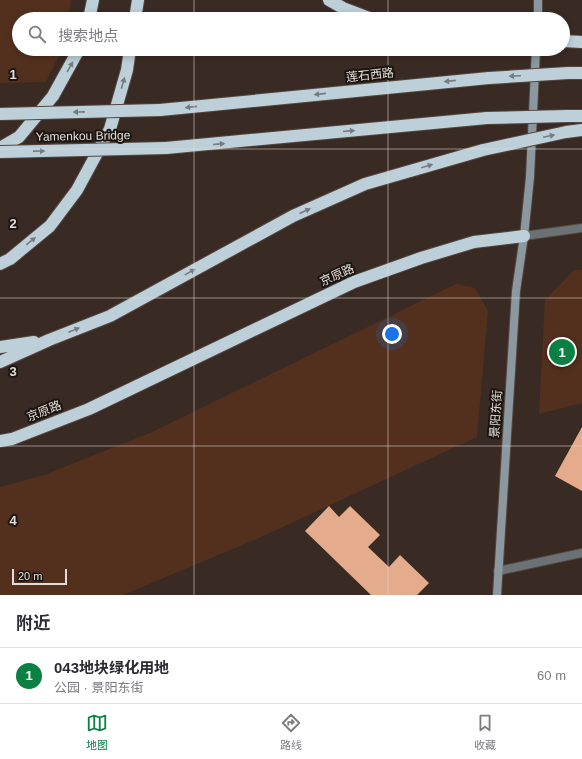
<!DOCTYPE html>
<html lang="zh">
<head>
<meta charset="utf-8">
<style>
  :root { --surface:#fff; --page:#f2f2f3; --text:#2b2b33; --muted:#7c7c81; --line:#e1e1e2; --accent:#0b8043 }
  body { margin:0; font-family:Helvetica,"Noto Sans SC",sans-serif; background:var(--page); color:var(--text) }
  .scale { position:absolute; left:12px; bottom:10px; width:55px; box-sizing:border-box; padding-left:4px; border:2px solid #e6dcd7; border-top:0; font-size:11px; line-height:14px; white-space:nowrap; color:#e6dcd7; -webkit-text-stroke:3px #1b1511; paint-order:stroke }
  .you { position:absolute; left:392px; top:334px; width:14px; height:14px; margin:-10px; border:3px solid #fff; border-radius:50%; background:#1a73e8; box-shadow:0 0 0 6px #1a73e833 }
  .badge { display:grid; place-items:center; width:26px; height:26px; border-radius:50%; background:var(--accent); color:#fff; font-size:13px; font-weight:700 }
  .pin { position:absolute; translate:-50% -50%; border:2px solid #fff; box-shadow:0 1px 4px #0006 }
  .list { margin:0; padding:0; list-style:none }
  h2 { display:flex; justify-content:space-between; align-items:center; height:52px; margin:0; padding:0 16px; font-size:17px }
  h2 small { font-size:13px; font-weight:400; color:var(--muted) }
  .list li { display:grid; grid-template-columns:26px 1fr auto; gap:12px; align-items:center; box-sizing:border-box; height:56px; padding:0 16px; border-top:1px solid var(--line) }
  .list b { display:block; font-size:15px; white-space:nowrap }
  .list p { margin:0; font-size:13px; white-space:nowrap; color:var(--muted) }
  .list em { font-size:13px; font-style:normal; color:var(--muted) }
  .icon { flex:none; width:22px; height:22px; fill:none; stroke:currentColor; stroke-width:2; stroke-linecap:round; stroke-linejoin:round }
  .map { position:relative; flex:none; width:582px; height:595px; overflow:hidden }
  .search { position:absolute; background:var(--surface); box-shadow:0 2px 6px #0003; left:12px; right:12px; top:12px; height:44px; display:flex; align-items:center; gap:10px; box-sizing:border-box; padding:0 14px; border-radius:22px; color:var(--muted); font-size:15px }
  .sheet { height:108px; background:var(--surface) }
  nav { display:flex; justify-content:space-around; align-items:center; box-sizing:border-box; height:56px; border-top:1px solid var(--line); background:var(--surface); font-size:11px; color:var(--muted) }
  nav a { display:grid; justify-items:center; gap:2px }
  nav .on { color:var(--accent) }
  .map>svg:first-child { display:block }
  .green { fill:#52301d }
  .building { fill:#e4ab8c }
  .lines { fill:none; stroke-linecap:round; stroke-linejoin:round }
  .lane-casing { stroke:#554640; stroke-width:10 }
  .street-casing { stroke:#554640; stroke-width:10 }
  .secondary-casing { stroke:#554640; stroke-width:10 }
  .highway-casing { stroke:#554640; stroke-width:14 }
  .lane { stroke:#6a7276; stroke-width:8 }
  .street { stroke:#6a7276; stroke-width:8 }
  .secondary { stroke:#8c989f; stroke-width:8 }
  .highway { stroke:#bdd0da; stroke-width:12 }
  .highway-bridge-casing { stroke:#554640; stroke-width:14; stroke-linecap:butt }
  .highway-bridge { stroke:#bdd0da; stroke-width:12 }
  .oneway { fill:#747c80 }
  .grid { fill:none; stroke:#e6dcd7; stroke-width:1; stroke-opacity:0.55 }
  .labels { text-anchor:middle; dominant-baseline:central; stroke-width:4; stroke-linejoin:round; paint-order:stroke }
  .street-label { font-size:12px; fill:#e6dcd7; stroke:#1b1511 }
  .grid-label { font-size:13px; text-anchor:middle; font-weight:bold; fill:#e6dcd7; stroke:#1b1511; stroke-width:4; stroke-linejoin:round; paint-order:stroke }
</style>
</head>
<body>
<div class="map">
<svg width="582" height="595" viewBox="0 0 582 595">
  <rect width="100%" height="100%" fill="#392a23"/>
  <path class="green" d="M0,0h71l-3,19h-49v30h43l-16,33 -46,1z
    M574,270h8v133l-43,11 6,-114z
    M456,284l19,4 13,23 -11,126 -218,101 -136,57h-123v-108l44,-12 108,-43z"/>
  <path class="building" d="M582,427v64l-27,-15z
    M329,506l10,11 11,-11 30,29 -12,12 21,20 11,-12 29,28 -12,12h-46l-66,-64z"/>
  <g class="lines">
    <defs>
      <path id="lane" d="M498,571l84,-18"/>
      <path id="street" d="M524,236l58,-8"/>
      <path id="secondary" d="M538,19v-19
        M497,595l19,-304 8,-55 6,-59 6,-128"/>
      <path id="highway" d="M329,0l14,8 29,11
        M89,19l4,-19
        M135,19l3,-19
        M563,41l19,1
        M568,73h14
        M160,110l329,-32
        M567,116h15
        M566,132l16,-2
        M0,148l19,-11 34,-41 26,-47
        M166,148l321,-30
        M0,264l10,-5 40,-33 27,-36 33,-61 17,-59 3,-21
        M0,347l34,-5
        M0,362l49,-22 61,-24 183,-100 72,-32 118,-34
        M0,441l12,-2 77,-30 265,-127 67,-24 53,-16 50,-6"/>
    </defs>
    <use href="#lane" class="lane-casing"/>
    <use href="#street" class="street-casing"/>
    <use href="#secondary" class="secondary-casing"/>
    <use href="#highway" class="highway-casing"/>
    <use href="#lane" class="lane"/>
    <use href="#street" class="street"/>
    <use href="#secondary" class="secondary"/>
    <use href="#highway" class="highway"/>
    <defs>
      <path id="highway-bridge" d="M489,78l79,-5
        M0,114l160,-4
        M487,118l80,-2
        M483,150l83,-18
        M0,152l166,-4"/>
    </defs>
    <use href="#highway-bridge" class="highway-bridge-casing"/>
    <use href="#highway-bridge" class="highway-bridge"/>
  </g>
  <defs><path id="oneway-solid" d="M-6-.8H1V-3.2L6.5 0L1 3.2V.8H-6Z"/></defs>
  <g class="oneway">
    <use href="#oneway-solid" transform="translate(70 67) rotate(-60)"/>
    <use href="#oneway-solid" transform="translate(515 76) rotate(177)"/>
    <use href="#oneway-solid" transform="translate(450 81) rotate(174)"/>
    <use href="#oneway-solid" transform="translate(123 83) rotate(-74)"/>
    <use href="#oneway-solid" transform="translate(320 94) rotate(174)"/>
    <use href="#oneway-solid" transform="translate(191 107) rotate(174)"/>
    <use href="#oneway-solid" transform="translate(79 112) rotate(179)"/>
    <use href="#oneway-solid" transform="translate(349 131) rotate(-5)"/>
    <use href="#oneway-solid" transform="translate(549 136) rotate(-12)"/>
    <use href="#oneway-solid" transform="translate(219 144) rotate(-5)"/>
    <use href="#oneway-solid" transform="translate(39 151) rotate(-1)"/>
    <use href="#oneway-solid" transform="translate(427 166) rotate(-16)"/>
    <use href="#oneway-solid" transform="translate(305 211) rotate(-24)"/>
    <use href="#oneway-solid" transform="translate(31 241) rotate(-39)"/>
    <use href="#oneway-solid" transform="translate(190 272) rotate(-29)"/>
    <use href="#oneway-solid" transform="translate(74 330) rotate(-22)"/>
  </g>
  <path class="grid" d="M194,0v19M388,0v19M194,49v546M388,49v546M0,149h582M0,298h582M0,446h582"/>
  <g class="labels">
    <g class="street-label">
      <text transform="translate(370 75) rotate(-6)">莲石西路</text>
      <text transform="translate(83 136) rotate(-1)">Yamenkou Bridge</text>
      <text transform="translate(337 275) rotate(-24)">京原路</text>
      <text transform="translate(44 411) rotate(-21)">京原路</text>
      <text transform="translate(496 414) rotate(-86)">景阳东街</text>
    </g>
  </g>
  <g class="grid-label">
    <text x="13" y="79">1</text>
    <text x="13" y="228">2</text>
    <text x="13" y="376">3</text>
    <text x="13" y="525">4</text>
  </g>
</svg>
<div class="scale">20 m</div>
<div class="you"></div>
<div class="pin badge" style="left:562px;top:352px">1</div>
<div class="search"><svg class="icon" aria-label="search" viewBox="0 0 24 24"><circle cx="10" cy="10" r="6"/><path d="M15 15l6 6"/></svg>搜索地点</div>
</div>
<section class="sheet">
<h2>附近<small></small></h2>
<ul class="list">
<li><span class="badge">1</span><div><b>043地块绿化用地</b><p>公园 · 景阳东街</p></div><em>60 m</em></li>
</ul>
</section>
<nav>
<a class="on"><svg class="icon" aria-label="map" viewBox="0 0 24 24"><path d="M3 6l6-2 6 2 6-2v14l-6 2-6-2-6 2zM9 4v14M15 6v14"/></svg>地图</a>
<a><svg class="icon" aria-label="directions" viewBox="0 0 24 24"><path d="M12 3l9 9-9 9-9-9zM9 14v-3h6M13 9l2 2-2 2"/></svg>路线</a>
<a><svg class="icon" aria-label="saved" viewBox="0 0 24 24"><path d="M7 4h10v16l-5-4-5 4z"/></svg>收藏</a>
</nav>
</body>
</html>
